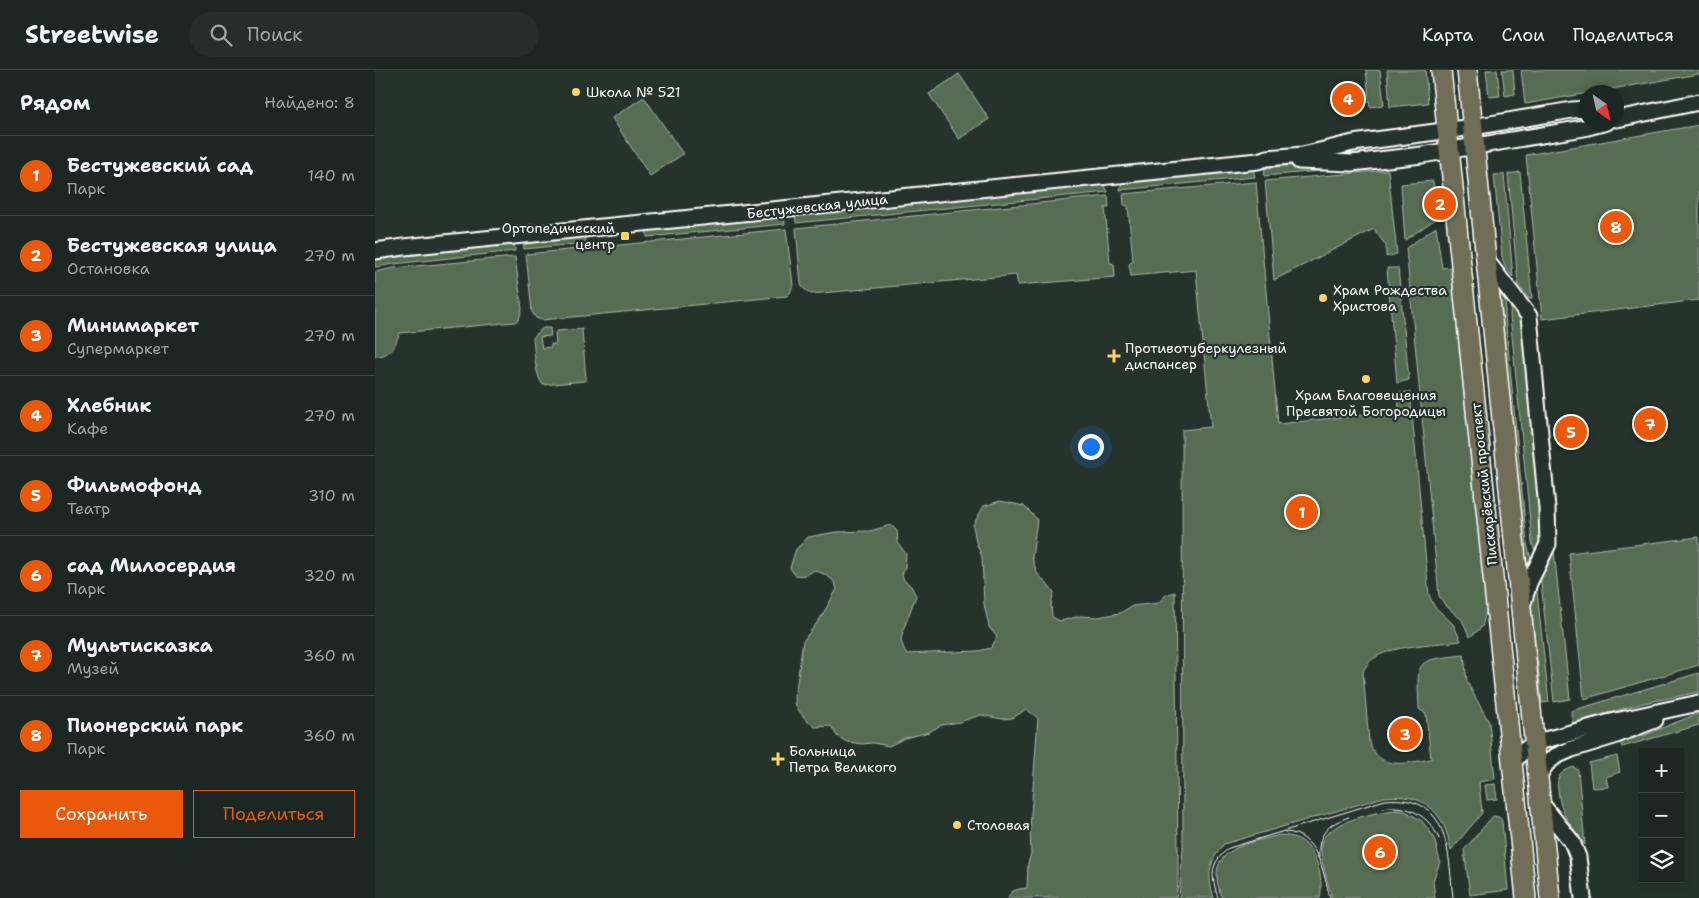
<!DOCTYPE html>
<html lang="ru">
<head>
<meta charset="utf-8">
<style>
  :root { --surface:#1c2622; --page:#252e2a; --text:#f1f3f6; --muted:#a0a5a5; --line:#3a4340; --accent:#ea580c }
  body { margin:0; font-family:"Shantell Sans",sans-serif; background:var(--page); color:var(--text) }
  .controls { position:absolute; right:15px; bottom:15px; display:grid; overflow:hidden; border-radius:0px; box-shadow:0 2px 8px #0003 }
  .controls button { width:45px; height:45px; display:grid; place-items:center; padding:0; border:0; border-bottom:1px solid var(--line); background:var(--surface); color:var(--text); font:25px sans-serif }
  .compass { position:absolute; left:1204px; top:15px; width:45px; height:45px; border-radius:50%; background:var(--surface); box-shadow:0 2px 8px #0003; rotate:146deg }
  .you { position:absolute; left:715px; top:376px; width:18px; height:18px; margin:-12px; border:4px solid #fff; border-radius:50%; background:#1a73e8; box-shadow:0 0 0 8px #1a73e833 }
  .badge { display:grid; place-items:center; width:32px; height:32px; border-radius:50%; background:var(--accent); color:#fff; font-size:16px; font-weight:700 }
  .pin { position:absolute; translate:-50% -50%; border:2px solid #fff; box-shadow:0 1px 5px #0006 }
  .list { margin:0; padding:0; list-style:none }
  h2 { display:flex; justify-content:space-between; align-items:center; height:65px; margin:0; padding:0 20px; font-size:21px }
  h2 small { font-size:16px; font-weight:400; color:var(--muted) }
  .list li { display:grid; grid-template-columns:32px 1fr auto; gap:15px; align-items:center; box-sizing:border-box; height:80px; padding:0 20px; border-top:1px solid var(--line) }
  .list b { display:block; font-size:19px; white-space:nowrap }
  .list p { margin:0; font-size:16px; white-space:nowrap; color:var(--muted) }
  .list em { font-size:16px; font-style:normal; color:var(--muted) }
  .actions { display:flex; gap:10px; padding:15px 20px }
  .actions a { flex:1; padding:11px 0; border:1px solid var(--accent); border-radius:0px; text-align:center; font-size:18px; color:var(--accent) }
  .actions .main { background:var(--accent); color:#fff }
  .icon { flex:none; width:28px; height:28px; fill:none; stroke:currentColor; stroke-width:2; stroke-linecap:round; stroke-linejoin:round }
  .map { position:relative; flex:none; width:1324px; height:828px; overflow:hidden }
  header { display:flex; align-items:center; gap:30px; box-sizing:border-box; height:70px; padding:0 25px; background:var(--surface); border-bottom:1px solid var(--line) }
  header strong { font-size:24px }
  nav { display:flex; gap:28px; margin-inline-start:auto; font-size:18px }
  .search { width:350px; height:45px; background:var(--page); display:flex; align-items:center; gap:12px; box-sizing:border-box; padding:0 18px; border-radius:28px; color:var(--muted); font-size:19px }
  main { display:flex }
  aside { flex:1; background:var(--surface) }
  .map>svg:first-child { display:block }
  .green { fill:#566d52; stroke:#aab6a8 }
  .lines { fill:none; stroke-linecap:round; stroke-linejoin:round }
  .minor-casing { stroke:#fff; stroke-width:19 }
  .major-casing { stroke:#fff; stroke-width:22 }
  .minor { stroke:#26332d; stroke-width:15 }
  .major { stroke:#716e59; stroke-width:19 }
  .tram { stroke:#fff; stroke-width:1 }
  .poi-dot { fill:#ffd166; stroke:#26332d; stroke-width:2 }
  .labels { text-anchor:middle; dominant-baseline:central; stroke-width:4.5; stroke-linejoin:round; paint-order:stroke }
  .poi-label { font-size:14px; fill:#fff; stroke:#26332d; text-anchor:start }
  .street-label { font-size:14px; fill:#fff; stroke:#26332d }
</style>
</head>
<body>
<header>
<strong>Streetwise</strong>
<div class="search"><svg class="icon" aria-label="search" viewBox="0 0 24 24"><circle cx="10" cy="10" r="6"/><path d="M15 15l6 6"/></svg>Поиск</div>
<nav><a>Карта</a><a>Слои</a><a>Поделиться</a></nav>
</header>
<main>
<aside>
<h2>Рядом<small>Найдено: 8</small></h2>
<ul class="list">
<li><span class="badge">1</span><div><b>Бестужевский сад</b><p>Парк</p></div><em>140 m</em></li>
<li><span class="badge">2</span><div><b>Бестужевская улица</b><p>Остановка</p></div><em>270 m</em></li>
<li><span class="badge">3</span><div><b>Минимаркет</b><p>Супермаркет</p></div><em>270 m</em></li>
<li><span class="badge">4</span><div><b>Хлебник</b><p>Кафе</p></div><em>270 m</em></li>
<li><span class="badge">5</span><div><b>Фильмофонд</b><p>Театр</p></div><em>310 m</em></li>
<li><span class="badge">6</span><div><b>сад Милосердия</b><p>Парк</p></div><em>320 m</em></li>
<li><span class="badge">7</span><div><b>Мультисказка</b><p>Музей</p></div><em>360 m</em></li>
<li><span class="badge">8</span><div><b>Пионерский парк</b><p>Парк</p></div><em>360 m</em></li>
</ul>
<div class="actions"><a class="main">Сохранить</a><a>Поделиться</a></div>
</aside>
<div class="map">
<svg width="1324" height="828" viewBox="0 0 1324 828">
  <rect width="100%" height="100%" fill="#26332d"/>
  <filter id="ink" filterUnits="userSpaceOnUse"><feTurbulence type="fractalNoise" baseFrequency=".02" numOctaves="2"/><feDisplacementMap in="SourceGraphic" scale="10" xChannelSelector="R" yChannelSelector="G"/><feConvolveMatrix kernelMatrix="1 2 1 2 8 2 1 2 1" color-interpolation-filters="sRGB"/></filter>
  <g filter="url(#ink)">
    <path class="green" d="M991,0h14l4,35 -14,2z
      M1012,0h38l3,33 -38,4z
      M1111,0h11l3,26 -11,1z
      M1127,0h11l2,24 -10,2z
      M1146,0h178v4l-174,30z
      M584,4l30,45 -30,20 -30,-45z
      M269,27l39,57 -33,22 -38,-58z
      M1324,55v175l-157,19 -16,-164z
      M920,95l48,4 -79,7 1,-8z
      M878,99l2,8 -135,13 2,-8z
      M1013,100l9,84 -11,3v-11l-12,-17 -100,51 -9,-99z
      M1145,102l12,126 -3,1 -11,-15 -10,-110z
      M1129,104l9,103 -8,-10 -3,-10 -8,-82z
      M1058,111l4,37 -32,22 -4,-56z
      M881,112l22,242 121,-13 -1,-18 12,-1 19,203 5,11 19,18 8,17c-22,3 -67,4 -85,16 -7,4 -10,8 -13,15l6,70c11,30 36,21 62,17l-5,-45 -7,-5c-2,-51 -5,-48 45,-54l3,27 22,40 6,57 -16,3 3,31 -31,37c-7,-39 -26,-57 -67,-53l-160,47c-16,20 -17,30 -10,54h-35l4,-49 -1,-419 29,-3 -15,-157 -65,6 -2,-12 4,-3 -5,-55 -4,-1 -1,-11z
      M729,114l4,8 -312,31 -1,-9z
      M733,126l1,12h-4l5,55 4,1 1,13 -97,8 -2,-10 -205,19 -8,-6 -2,-4 -5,-56z
      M409,145l1,9 -138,13 -1,-7z
      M1061,157l6,41 10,-1 20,178 15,163 -5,19 -12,10 -8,-17 -17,-15 -6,-9 -33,-348z
      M411,159l7,56 -3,8 -3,3 -245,24 -6,-2 -4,-6 -6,-58z
      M210,165l1,8 -62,6 -1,-8z
      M139,172l1,9 -121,13 -19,3v-10z
      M140,187l7,52 -3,10 -4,3 -115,11c-7,15 -7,21 -25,24v-85l19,-4z
      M1012,198h11l11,112 -12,3z
      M1126,220l5,6 -1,19 22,229 5,19 -3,6 -8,-27 -22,-226z
      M1136,232l13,17 18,224 -6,13 -4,-14 -22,-226z
      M168,258h7l1,8 -11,1 2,11 9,-1v-3h5l-1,-11 2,-2 25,-2 4,51 -2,1 -41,4c-9,-12 -8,-32 -10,-47l3,-4z
      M625,431l24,5 13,13 -5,39 5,15 17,19 -3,13 1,12 8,4 21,-5 17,1 22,-4 12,-7 26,-3 8,-8 9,-3 3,258v33l-2,15h-168c3,-9 11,-9 19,-10l1,-25 3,-9 -1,-25 8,-111 -12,-9 -13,9 -11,1 -21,-4 -22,7 -18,3 -12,7 -24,6 -16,8 -16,-3 -11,1 -15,-2 -10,-6 -6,-10 -16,1 -8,-6 -11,-14 -1,-10 8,-56 17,-22 17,-30c-3,-12 -13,-15 -23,-19 -7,6 -11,6 -19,5l-5,-7 6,-19 12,-12 28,-5 34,-1 21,-6 6,6 1,12 8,11 -1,13 -3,8 2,5 7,6 5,10 -13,34 -2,11 5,13 72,-3 13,-3 6,-11 -8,-10 -5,-23 -2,-47 -6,-15 -3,-17 11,-19z
      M1324,467v128l-115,34 -15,-146z
      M1178,472l17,157 -16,3 -14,-128z
      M1161,513l13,119 -7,1 -11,-99v-8z
      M1324,603v19l-55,11 -72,20 -1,-12z
      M1324,643v12l-77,22 -2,-5 25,-7z
      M1242,686l3,16 -14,5 2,10 -16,1 -3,-25z
      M1199,697l4,3 7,75c-15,-21 -25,-30 -27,-56 -2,-13 3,-18 16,-22z
      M1120,714l2,15 -10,1 -2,-15z
      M1023,740l9,2 15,9 12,16 6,25 -7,19 2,17h-103c-3,-14 -13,-39 -11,-53 3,-23 57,-34 77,-35z
      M1118,746l6,1 3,4 6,69 -38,5 -6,-45z
      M905,765c24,1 33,13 39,35 2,9 3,19 1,28h-98c-2,-6 -5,-13 -5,-19 -4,-33 41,-38 63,-44z"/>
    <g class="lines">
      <defs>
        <path id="minor" d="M1242,49l82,-17
          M924,91l53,2 70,-8 162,-27 23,-6
          M0,181l29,-4 854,-86 9,-3 36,-3 50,-12 120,-16 99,-17 15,-1
          M1111,190l43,56 18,192 1,36 -19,39 -7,23
          M1138,693l7,-9 14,-11 77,-21 88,-19
          M1163,707l8,-13 10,-8 16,-7 42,-13 41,-16
          M1165,732l32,40 6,15 5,41"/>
        <path id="major" d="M1066,0l85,828
          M1092,0l83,828"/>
      </defs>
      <use href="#minor" class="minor-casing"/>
      <use href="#major" class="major-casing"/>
      <use href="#minor" class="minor"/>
      <use href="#major" class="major"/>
      <path class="tram" d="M1008,738c24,-5 47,8 56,31
        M910,762c33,1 38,40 45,66
        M944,788c-2,-23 8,-34 30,-41
        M843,828c-7,-23 -9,-34 11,-50l156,-48c65,-6 63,51 68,98"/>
    </g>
  </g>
  <g class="poi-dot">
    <circle cx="201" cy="22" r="5"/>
    <rect x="245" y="161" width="10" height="10" rx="2.5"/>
    <circle cx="948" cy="228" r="5"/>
    <path d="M736.5 278.5h5v5h5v5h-5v5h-5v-5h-5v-5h5z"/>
    <circle cx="991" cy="309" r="5"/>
    <path d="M400.5 681.5h5v5h5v5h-5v5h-5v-5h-5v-5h5z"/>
    <circle cx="582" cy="755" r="5"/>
  </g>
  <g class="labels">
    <g class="poi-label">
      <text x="211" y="22">Школа № 521</text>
      <text x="240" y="158" text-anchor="end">Ортопедический<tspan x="240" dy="16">центр</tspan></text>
      <text x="958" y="220">Храм Рождества<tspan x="958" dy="16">Христова</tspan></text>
      <text x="750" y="278">Противотуберкулезный<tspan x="750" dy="16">диспансер</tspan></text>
      <text x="991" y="325" text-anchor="middle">Храм Благовещения<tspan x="991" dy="16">Пресвятой Богородицы</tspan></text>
      <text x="414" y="681">Больница<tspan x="414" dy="16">Петра Великого</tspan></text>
      <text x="592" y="755">Столовая</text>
    </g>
    <g class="street-label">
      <text transform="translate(442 136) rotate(-6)">Бестужевская улица</text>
      <text transform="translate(1109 414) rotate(-96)">Пискарёвский проспект</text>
    </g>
  </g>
</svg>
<div class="controls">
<button>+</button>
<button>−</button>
<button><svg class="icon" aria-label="layers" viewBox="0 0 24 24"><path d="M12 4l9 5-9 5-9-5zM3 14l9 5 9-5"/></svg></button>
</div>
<svg class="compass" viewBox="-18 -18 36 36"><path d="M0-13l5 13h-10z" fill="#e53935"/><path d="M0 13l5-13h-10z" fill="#a0a5a5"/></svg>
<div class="you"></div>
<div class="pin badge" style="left:927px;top:442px">1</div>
<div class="pin badge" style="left:1065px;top:134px">2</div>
<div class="pin badge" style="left:1030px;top:664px">3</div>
<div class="pin badge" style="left:973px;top:29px">4</div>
<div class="pin badge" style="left:1196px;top:362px">5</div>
<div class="pin badge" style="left:1005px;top:782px">6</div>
<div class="pin badge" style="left:1275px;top:354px">7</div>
<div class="pin badge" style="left:1241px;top:157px">8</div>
</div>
</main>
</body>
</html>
